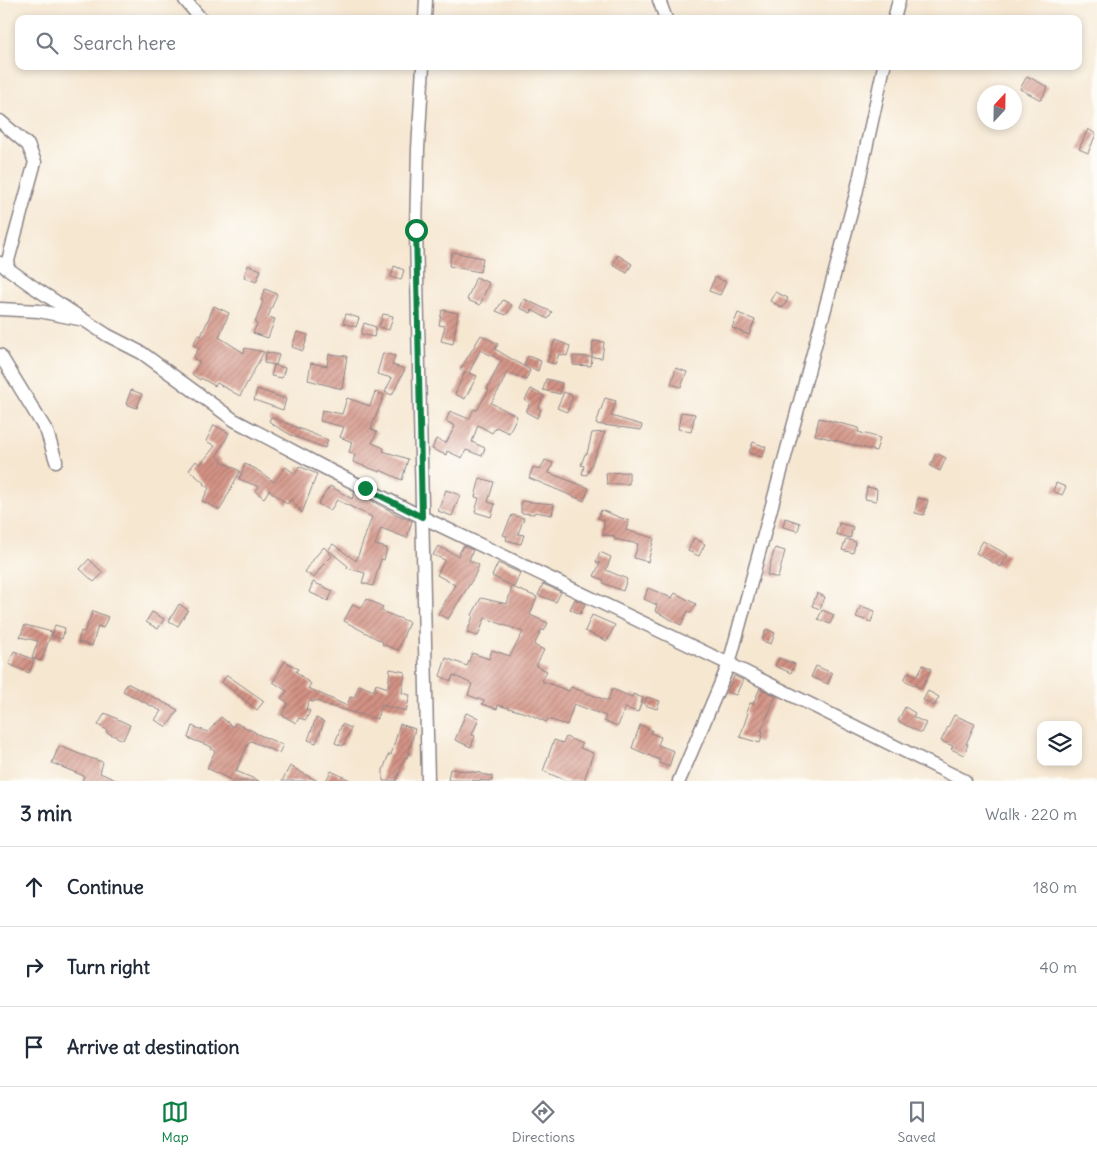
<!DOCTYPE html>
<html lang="en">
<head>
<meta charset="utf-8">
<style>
  :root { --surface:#fff; --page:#f6f6f7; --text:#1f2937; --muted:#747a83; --line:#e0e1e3; --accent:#0b8043 }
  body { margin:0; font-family:Delius,sans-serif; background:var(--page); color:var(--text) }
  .controls { position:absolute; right:15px; bottom:15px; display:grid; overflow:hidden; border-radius:10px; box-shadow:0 2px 8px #0003 }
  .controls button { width:45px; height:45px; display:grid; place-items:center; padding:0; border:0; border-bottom:1px solid var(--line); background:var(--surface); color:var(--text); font:25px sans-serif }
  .compass { position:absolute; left:977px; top:85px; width:45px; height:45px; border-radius:50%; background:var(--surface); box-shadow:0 2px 8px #0003; rotate:22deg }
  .stop { position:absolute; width:15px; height:15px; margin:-11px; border:4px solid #0b8043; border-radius:50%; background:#fff }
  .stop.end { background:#0b8043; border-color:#fff; box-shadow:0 1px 5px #0008 }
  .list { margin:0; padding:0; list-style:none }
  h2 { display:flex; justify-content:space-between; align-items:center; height:65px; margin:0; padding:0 20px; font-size:21px }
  h2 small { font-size:16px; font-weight:400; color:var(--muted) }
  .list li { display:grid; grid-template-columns:32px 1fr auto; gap:15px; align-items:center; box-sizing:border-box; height:80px; padding:0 20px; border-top:1px solid var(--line) }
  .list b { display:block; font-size:19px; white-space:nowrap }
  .list em { font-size:16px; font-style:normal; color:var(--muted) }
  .icon { flex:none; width:28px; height:28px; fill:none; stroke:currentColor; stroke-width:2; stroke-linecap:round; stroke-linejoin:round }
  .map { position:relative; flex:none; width:1097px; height:781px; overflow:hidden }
  .search { position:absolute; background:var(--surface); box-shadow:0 2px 8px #0003; left:15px; right:15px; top:15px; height:55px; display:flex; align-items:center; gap:12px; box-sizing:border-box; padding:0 18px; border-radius:10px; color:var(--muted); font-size:19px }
  .sheet { height:305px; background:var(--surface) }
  nav { display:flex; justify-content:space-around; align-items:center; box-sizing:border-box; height:70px; border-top:1px solid var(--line); background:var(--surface); font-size:14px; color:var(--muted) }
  nav a { display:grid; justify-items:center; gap:2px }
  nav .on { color:var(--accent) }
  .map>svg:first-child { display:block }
  .building { fill:url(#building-hatch) }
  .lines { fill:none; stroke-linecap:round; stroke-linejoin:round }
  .minor-casing { stroke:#8c8486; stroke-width:15 }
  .minor { stroke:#fff; stroke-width:12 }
  .route { stroke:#0b8043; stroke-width:6 }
</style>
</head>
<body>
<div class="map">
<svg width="1097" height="781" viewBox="0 0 1097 781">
  <defs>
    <pattern id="building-hatch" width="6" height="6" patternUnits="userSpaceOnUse" patternTransform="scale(1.25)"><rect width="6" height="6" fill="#d39284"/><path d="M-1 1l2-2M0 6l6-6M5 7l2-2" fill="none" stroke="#ab776d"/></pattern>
  </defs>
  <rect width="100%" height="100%" fill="#fdfcf7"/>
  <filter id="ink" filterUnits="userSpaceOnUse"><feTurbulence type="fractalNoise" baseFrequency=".02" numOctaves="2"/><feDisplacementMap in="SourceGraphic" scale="10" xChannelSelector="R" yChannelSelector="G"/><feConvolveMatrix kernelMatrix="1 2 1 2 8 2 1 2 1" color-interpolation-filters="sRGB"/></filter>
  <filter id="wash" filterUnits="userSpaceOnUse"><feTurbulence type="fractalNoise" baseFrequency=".0096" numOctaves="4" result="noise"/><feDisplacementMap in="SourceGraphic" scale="20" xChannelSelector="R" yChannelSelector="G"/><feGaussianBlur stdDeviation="1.12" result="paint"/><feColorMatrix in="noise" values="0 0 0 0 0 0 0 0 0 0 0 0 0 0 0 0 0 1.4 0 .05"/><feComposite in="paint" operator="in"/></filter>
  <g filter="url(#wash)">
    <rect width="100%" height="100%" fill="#f6e7d1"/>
    <g id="blocks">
      <path class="building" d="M1027,76l21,11 -7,13 -21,-11z
        M1088,129l8,5 -8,19 -9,-4z
        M452,252l31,6 -3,14 -31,-6z
        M618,255l14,9 -5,9 -14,-8z
        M248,265l13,5 -5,12 -12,-5z
        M394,266l10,4 -3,10 -10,-3z
        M476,277l13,6 -9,22 -13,-5z
        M715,277l11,5 -6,13 -11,-4z
        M265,289l12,5 -9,23 7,2 -7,19 -15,-5 4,-9 -2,-1 8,-22 -2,-1z
        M775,292l13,6 -5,10 -13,-7z
        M524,299l28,13 -4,7 -16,-9 -1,3 -11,-5z
        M503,300l9,5 -6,10 -10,-4z
        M214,306l15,7 -10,24 25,16 1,-5 19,4 -24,44 -23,-13 -2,3 -14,-8 -1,2 -8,-6 8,-12 -7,-4 6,-10 -6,-3 5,-10 3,1z
        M442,310l16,3 -5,31 -12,-3 4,-15 -6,-1z
        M738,313l17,7 -6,15 -17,-7z
        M346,314l13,4 -3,9 -13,-4z
        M383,314l10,2 -4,14 -10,-3z
        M364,323l12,4 -2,10 -13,-3z
        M297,332l11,3 -5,16 -11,-4z
        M481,335l17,9 -3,5 35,21 -4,10 -19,-8 -7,16 -9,15 26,13 -8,17 -13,-6 -4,6 -14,-8 -6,17 13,6 -3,8 -16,-6 -4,8 -15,-7 -1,4 -14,-6 4,-10 10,4 9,-17 -9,-5 4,-10 19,8 5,-10 3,1 12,-20 -2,-1 14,-29 -21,-10 -11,23 8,3 -12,23 -10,-5 10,-22 -5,-2z
        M555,340l15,6 -3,10 -8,-2 -4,10 -8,-2z
        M593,341l11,1 -2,16 -10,-1z
        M266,352l13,3 -3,10 -12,-2z
        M383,353l12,3 -3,9 13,4 -13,26 -7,-3 7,-14 -15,-4z
        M329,354l18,2 -5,33 -34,-9 3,-17 16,3z
        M528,356l13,5 -3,10 -14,-6z
        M573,356l19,1 -1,9 -18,-1z
        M274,365l11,3 -3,10 -11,-2z
        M676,368l11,4 -6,15 -10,-3z
        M546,379l16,4 -2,11 -17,-4z
        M257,389l29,10 -3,11 -29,-10z
        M531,389l13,7 -6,12 3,2 -4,8 -11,-6 4,-9 -5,-3z
        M131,390l11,4 -5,14 -11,-4z
        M375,392l9,3 -13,34 6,3 -5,11 12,5 -1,3 25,8 -6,21 -22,-10v2l-27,-10 2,-8 -6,-2 3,-10 -12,-5 4,-10 -24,-6 2,-11 20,4 5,-16 23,8z
        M564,392l9,4 -6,16 -10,-4z
        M605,398l11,3 -5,15 31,9 -1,5 -45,-6z
        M681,412l14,2 -4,18 -13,-3z
        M271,417l57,23 -3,8 -34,-13 -17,-10 -5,-4z
        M819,418l40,10 -1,4 22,6 -4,13 -61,-16z
        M214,425l15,8 -12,23 5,4 -1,1 19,10 -20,39 -18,-9 7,-13 -6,-4 1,-1 -15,-13 7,-9 4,4 15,-19 -9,-5z
        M605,432l-18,43 -5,-1 2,-8 -3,-1 4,-11h2l5,-21z
        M753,442l13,5 -4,10 -13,-4z
        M936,453l10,5 -6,13 -10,-5z
        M545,460l8,3 -4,10 40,15 -5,13 -55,-23 4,-11 7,3z
        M245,464l11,5 18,13 12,-15 9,7 4,-8 18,8 -15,39 -11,-14 -4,5 -18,-14 -5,8 -9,-7 4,-4 -20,-8z
        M629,472v12h-22l-1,-11z
        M480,478l14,4 -6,20 7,2 -4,13 -16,-5 4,-14 -4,-1z
        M1056,483l10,4 -4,8 -9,-4z
        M330,486l22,13 3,-7 36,19v1l21,9 -5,17 -26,-10 -6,17 12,3 -3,12 -3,-1 -8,27 -11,-3 3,-10 -18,-5 1,-2 -20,-16 5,-6 23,17 16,-44 -35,-17 -7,11 -12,-7z
        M867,487l10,2 -1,12 -11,-2z
        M446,490l14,5 -8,21 -14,-5z
        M918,498l10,2 -4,15 -9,-2z
        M521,501l33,3 -2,11 -17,-3 -1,2 -13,-1z
        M601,510l28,11 -3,9 28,8 -6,24 -14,-4 4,-14 -24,-5 1,-3 -12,-1 1,-15 -6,-2z
        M512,515l12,3 -6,16 6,1 -3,9 -15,-4 1,-4 -4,-1z
        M785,518l15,5 -2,8 -15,-4z
        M839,523l14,4 -3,11 -14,-4z
        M694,538l11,6 -6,12 -11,-5z
        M846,539l10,3 -3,11 -11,-3z
        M983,541l25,14 -7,12 -25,-14z
        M438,546l20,10 5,-10 10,4 -4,10 10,5 -5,12 -26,42 -10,-5 17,-29 -18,-10 8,-15 -12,-5z
        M324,547l8,9 -11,11 -7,11 -9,-6 10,-15z
        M775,548l10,3 -7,27 -11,-3z
        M600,552l11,5 -5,13 21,9 -4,12 -20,-8 1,-3 -10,-4 6,-13 -4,-1z
        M89,559l14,14 -9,9 -14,-13z
        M498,563l22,10 -6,14 -22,-11z
        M313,582l20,9 -5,10 -19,-9z
        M543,584l18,8 -5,10 -18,-7z
        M512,587l25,10 -7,18 18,8 -4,8 -2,-2 -8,16 10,5 -8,16 11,5 -5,10 27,10 2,-4 37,14 4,-12 20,8 1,-3 10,4 -5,14 -13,-4 -7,18 -14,-5 2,-5 -32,-12 -7,21 -19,-6 -2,3 -17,-8 -31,-9 -1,4 -15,-5 2,-3 -16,-6 4,-11 -19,-9 -2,6 -11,-5 6,-18 21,8 5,-13 17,6 3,-9 18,6 13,-24 -38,-14 -7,18 -11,-3 6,-17 -1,-1 9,-17 26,6z
        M648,588l24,10 3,-5 21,11 -5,9 -3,-2 -7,14 -26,-14 2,-6 -13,-6z
        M817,593l8,4 -5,12 -8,-3z
        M367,599l16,8 -2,4 28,11 -11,28 -16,-6 1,-2 -39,-21 9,-17 8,4z
        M575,599l10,5 -5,10 -10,-5z
        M179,604l9,6 -10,16 -9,-5z
        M861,606l14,5 -4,11 -15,-5z
        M822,610l12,5 -4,9 -12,-5z
        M93,611l15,6 -5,11 -5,-2 -6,20 -14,-4 3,-11 3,1z
        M152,612l12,7 -6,10 -12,-7z
        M592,615l23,10 -8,16 -22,-10z
        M25,625l27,7 -11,29 -9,-3 6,-17 -18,-4z
        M55,625l10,3 -3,11 -10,-3z
        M766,629l9,4 -4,11 -9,-3z
        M14,651l20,9 -5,13 -20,-9z
        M779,658l16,6 -4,9 -16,-7z
        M285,661l13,8 -2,3 15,12 -3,4 39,18 3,-9 4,1 5,-13 15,6 2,-7 12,4 2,-19 15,3 -3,21 8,2 -4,16 -25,-6 -4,14 -51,-14 -11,-5 -1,2 -5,-1 -3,8 4,2 -4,9 -7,-2 -3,5 -14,-8 6,-12 -7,-5 6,-7 -14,-9z
        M923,665l8,4 -9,20 -18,-9 4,-8 9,4z
        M816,666l16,7 -4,11 -17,-7z
        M227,675l37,26 -7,9 -35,-28z
        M734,676l9,4 -7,15 -9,-3z
        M127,683l51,27 -11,17 -12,-7 6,-9 -38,-20z
        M760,688l16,8 -15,35h2l-3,12 -20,-6 8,-24 -2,-1 4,-9 3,1z
        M928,691l11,6 -5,9 -11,-6z
        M647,697l13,4 -3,8 -13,-4z
        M905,707l10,6 -2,4 13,6 -5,10 -23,-12z
        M105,713l25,12 -7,15 -17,-8 1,-2 -9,-5z
        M466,713l13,5 -7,17 3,1 -4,11 -16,-7z
        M954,715l21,9 -9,20h2l-4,11 -13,-6 2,-3 -12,-5z
        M221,717l12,10 3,-4 19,9v1l28,12 -4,8 -28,-12 -2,1 -13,29 23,10h-26l-26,-13 8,-17 -4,-2 1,-2 -24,-9 4,-12 16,6z
        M316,718l8,4 -8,21 -8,-3z
        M342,724l9,4 -8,18 -8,-3z
        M400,724l15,5 -8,29 -2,-1 -9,24h-13v-11l6,-16 2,1z
        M640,725l12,5 -2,3 11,4 -3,8 16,6 -5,16 -10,-4 1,-3 -28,-12z
        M566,737l16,7 -2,4 13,5 -9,28h-17l-24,-10 11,-31 9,3z
        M59,746l31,12 13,4 -3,11 18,8h-36l2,-5 -32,-13z
        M290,766l27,15h-35z
        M450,769l31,4v1l11,2v5l-44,-1z
        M331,771l21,10h-26z"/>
    </g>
  </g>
  <g filter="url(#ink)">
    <use href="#blocks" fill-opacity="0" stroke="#8c8486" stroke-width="1"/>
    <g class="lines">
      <defs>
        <path id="minor" d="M185,0l16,19
          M659,0l7,19
          M425,19l1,-19
          M894,19l5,-19
          M423,66l-5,83 -2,82 12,550
          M0,121l28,24 7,17 -29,106
          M0,263l35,25 72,47 35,18 92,67 91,48 97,49 307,147 236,117
          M0,309l39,2 40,8
          M0,355l47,77 9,29
          M679,781l50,-117 127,-470 28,-128"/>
      </defs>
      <use href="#minor" class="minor-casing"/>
      <use href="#minor" class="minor"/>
    </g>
  </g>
  <g class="lines" filter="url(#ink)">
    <path class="route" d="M365,488l57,29 -6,-287"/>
  </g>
</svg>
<div class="controls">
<button><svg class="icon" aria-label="layers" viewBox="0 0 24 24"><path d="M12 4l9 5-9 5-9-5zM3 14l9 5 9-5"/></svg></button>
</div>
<svg class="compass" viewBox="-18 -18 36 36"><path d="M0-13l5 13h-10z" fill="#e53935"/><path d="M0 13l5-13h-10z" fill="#747a83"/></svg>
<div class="stop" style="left:416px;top:230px"></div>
<div class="stop end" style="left:365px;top:488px"></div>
<div class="search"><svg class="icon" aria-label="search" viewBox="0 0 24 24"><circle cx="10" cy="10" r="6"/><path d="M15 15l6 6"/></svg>Search here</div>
</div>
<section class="sheet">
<h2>3 min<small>Walk · 220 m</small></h2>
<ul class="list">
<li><svg class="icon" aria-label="ahead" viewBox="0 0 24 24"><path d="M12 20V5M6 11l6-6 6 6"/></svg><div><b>Continue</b></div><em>180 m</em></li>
<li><svg class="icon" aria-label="right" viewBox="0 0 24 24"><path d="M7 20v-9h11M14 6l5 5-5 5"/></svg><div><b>Turn right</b></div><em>40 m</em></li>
<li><svg class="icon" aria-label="arrive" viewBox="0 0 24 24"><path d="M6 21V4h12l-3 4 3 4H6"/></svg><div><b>Arrive at destination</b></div></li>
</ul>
</section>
<nav>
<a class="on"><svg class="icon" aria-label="map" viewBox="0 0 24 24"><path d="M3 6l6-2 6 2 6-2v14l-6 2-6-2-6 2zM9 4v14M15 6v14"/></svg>Map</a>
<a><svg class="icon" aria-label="directions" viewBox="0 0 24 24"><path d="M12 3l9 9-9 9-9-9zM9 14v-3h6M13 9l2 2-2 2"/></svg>Directions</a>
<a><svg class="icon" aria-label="saved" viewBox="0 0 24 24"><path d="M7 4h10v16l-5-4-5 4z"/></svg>Saved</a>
</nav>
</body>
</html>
